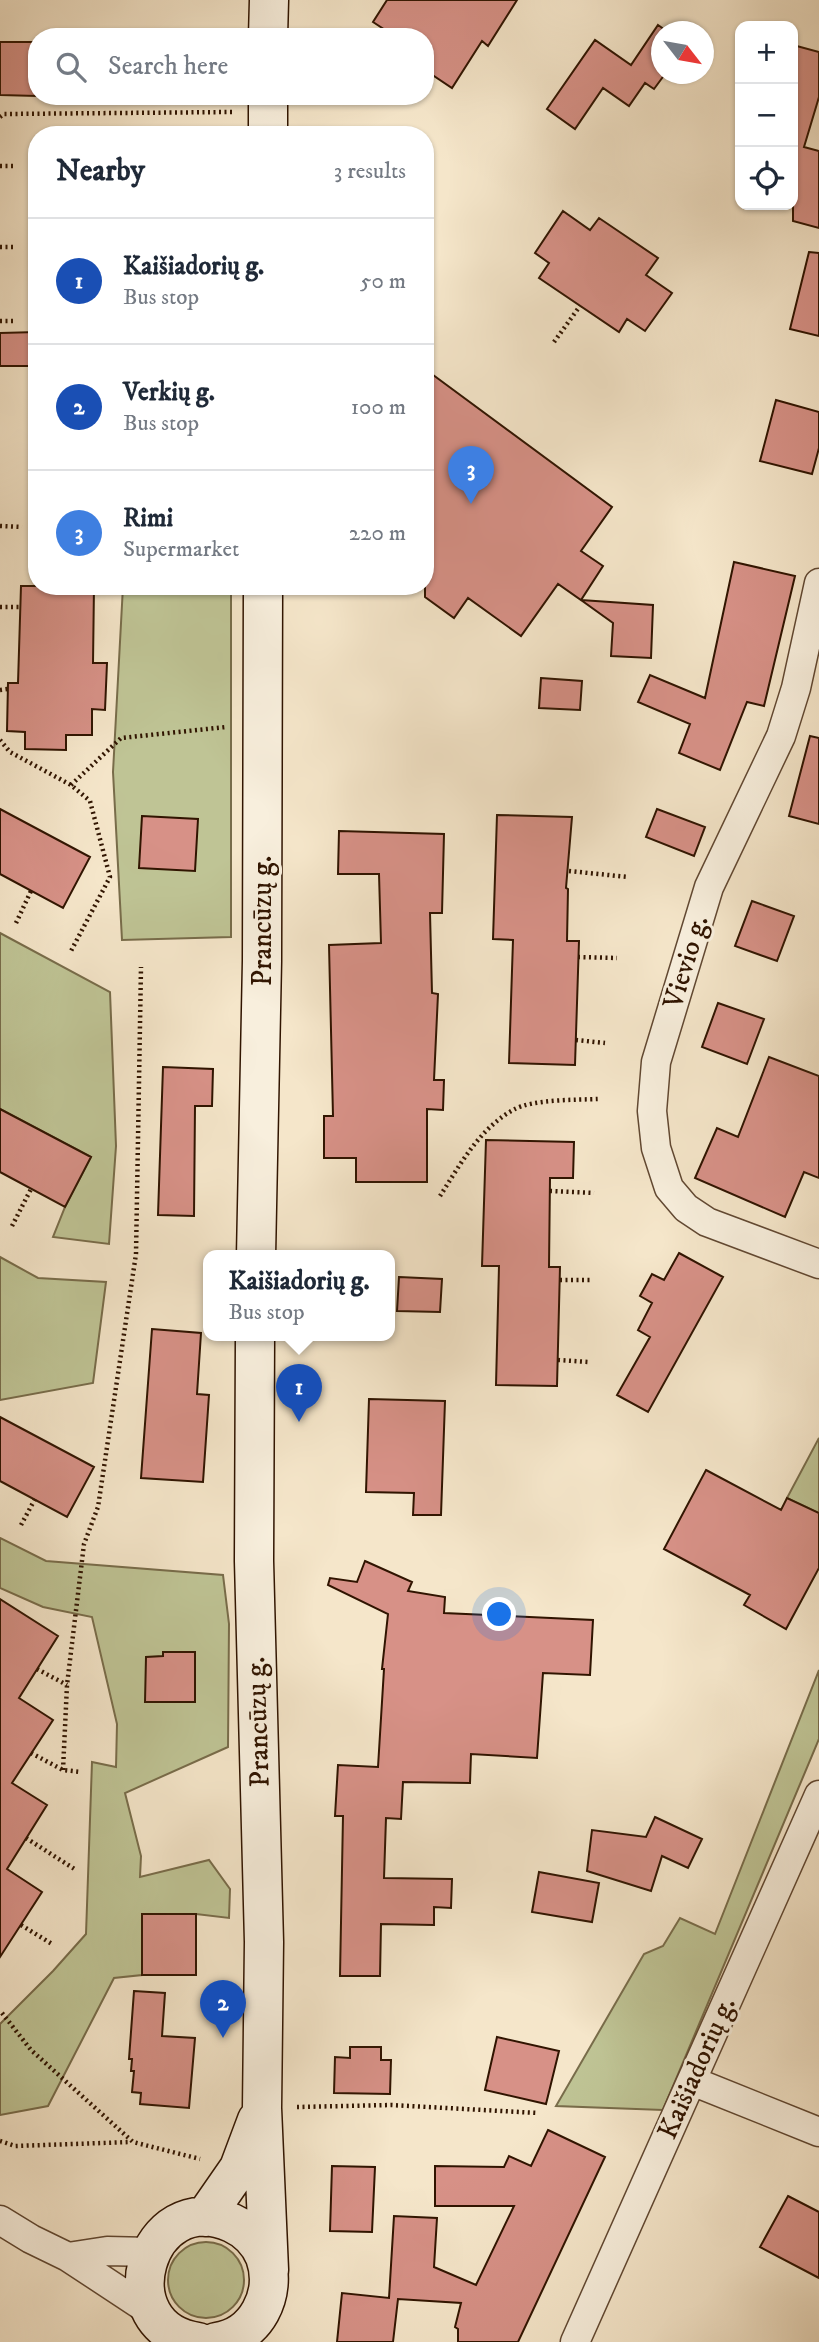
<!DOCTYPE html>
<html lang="en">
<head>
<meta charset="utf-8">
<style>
  :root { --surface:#fff; --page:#f2f2f3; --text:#1f2937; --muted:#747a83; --line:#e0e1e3; --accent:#0b8043 }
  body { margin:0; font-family:"IM FELL DW Pica",serif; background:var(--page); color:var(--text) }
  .controls { position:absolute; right:21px; top:21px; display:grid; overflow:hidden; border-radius:14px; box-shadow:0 2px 5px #0004 }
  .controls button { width:63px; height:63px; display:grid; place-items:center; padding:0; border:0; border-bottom:2px solid var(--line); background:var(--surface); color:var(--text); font:35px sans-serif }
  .compass { position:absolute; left:651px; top:21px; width:63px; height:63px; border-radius:50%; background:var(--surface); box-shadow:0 2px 5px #0004; rotate:121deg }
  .you { position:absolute; left:500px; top:1615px; width:24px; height:24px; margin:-18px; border:5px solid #fff; border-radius:50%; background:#1a73e8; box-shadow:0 0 0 10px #1a73e833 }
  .badge { display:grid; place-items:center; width:46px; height:46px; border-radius:50%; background:var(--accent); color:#fff; font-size:23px; font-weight:700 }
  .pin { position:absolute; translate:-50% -58px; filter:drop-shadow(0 2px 4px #0008) }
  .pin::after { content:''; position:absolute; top:37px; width:24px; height:21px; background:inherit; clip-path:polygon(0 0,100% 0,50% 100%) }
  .popup { position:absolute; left:203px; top:1250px; width:192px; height:91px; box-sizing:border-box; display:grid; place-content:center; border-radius:14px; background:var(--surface); filter:drop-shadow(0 2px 5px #0005); font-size:23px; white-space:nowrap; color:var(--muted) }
  .popup b { font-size:26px; color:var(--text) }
  .popup::after { content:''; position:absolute; left:50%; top:100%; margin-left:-14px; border:14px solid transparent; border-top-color:var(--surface) }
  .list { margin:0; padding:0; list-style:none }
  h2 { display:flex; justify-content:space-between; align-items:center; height:91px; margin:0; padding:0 28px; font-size:30px }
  h2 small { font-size:23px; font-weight:400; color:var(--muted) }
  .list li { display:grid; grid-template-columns:46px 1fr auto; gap:21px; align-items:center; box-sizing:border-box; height:126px; padding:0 28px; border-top:2px solid var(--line) }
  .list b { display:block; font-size:26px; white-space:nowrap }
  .list p { margin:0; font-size:23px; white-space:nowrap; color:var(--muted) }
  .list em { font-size:23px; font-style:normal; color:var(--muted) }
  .icon { flex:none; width:38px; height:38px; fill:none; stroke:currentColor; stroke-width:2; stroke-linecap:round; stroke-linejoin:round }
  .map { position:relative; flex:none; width:819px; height:2342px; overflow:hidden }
  .search { position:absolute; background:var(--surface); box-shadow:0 2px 5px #0004; left:28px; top:28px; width:406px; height:77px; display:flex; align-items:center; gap:18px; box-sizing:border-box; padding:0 24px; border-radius:28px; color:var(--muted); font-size:26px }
  .panel { position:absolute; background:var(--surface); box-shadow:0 2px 5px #0004; left:28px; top:126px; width:406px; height:469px; border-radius:28px }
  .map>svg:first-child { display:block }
  .green { fill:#bfc495; stroke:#786c4a; stroke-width:2 }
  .building { fill:#d79187; stroke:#301400; stroke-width:2 }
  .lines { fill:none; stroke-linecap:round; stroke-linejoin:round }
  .street-casing { stroke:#614832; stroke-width:31 }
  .secondary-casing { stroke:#301400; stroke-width:41 }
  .path { stroke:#301400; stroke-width:4.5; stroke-dasharray:2 3.5; stroke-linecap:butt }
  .street { stroke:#f8efdd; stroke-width:28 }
  .secondary { stroke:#f8efdd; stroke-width:38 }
  .labels { text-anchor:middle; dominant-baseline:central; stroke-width:6; stroke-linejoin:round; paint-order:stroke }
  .street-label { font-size:28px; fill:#301400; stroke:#f8efdd }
</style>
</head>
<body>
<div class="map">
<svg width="819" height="2342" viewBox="0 0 819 2342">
  <rect width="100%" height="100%" fill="#f5e6ca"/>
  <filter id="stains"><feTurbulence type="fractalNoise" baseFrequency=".00286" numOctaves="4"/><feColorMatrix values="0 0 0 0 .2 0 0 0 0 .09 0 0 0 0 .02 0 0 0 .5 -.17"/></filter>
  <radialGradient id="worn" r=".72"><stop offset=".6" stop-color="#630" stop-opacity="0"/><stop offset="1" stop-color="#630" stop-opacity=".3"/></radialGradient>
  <path class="green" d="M123,586h108v351l-109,3 -9,-168z
    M0,933l110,59 6,154 -7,98 -56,-7 12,-30 26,-50 -91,-48z
    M0,1257l38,21 68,4 -13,101 -93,17z
    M819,1438v75l-32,-15z
    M0,1538l46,23 177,14 6,49 -1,123 -103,46 16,63 -1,21 69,-17 21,29 -1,29 -33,-4h-54v61l-28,3 -66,128 -48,9v-91l53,-53 33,-37 6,-172 24,5 1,-43 -25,-107 -49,-10 -43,-19z
    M819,1670v69l-156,371 -107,-4 88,-152 19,-8 17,-28 35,16z
    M168 2280a38 38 0 1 1 76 0a38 38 0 1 1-76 0Z"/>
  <path class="building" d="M387,0h130l-29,46 -6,-5 -30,47 -27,-18v-33h-29l-23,-15z
    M658,25l10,7h-6v42h3l-11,15 -9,-6 -16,23 -26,-18 -28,41 -28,-20 48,-69 36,25z
    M0,42h37v54l-37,-1z
    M793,45l26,7v45l-15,50 15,4v77l-26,-7z
    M563,211l27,19 9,-12 59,40 -12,17 26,18 -27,38 -18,-12 -8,13 -80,-54 10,-15 -14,-10z
    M809,252l10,1v83l-29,-7z
    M37,332v34h-37v-33z
    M425,369l187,138 -31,44 22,15 -22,34 -23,-16 -37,52 -53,-38 -14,20 -29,-21z
    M776,400l43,12v36l-7,26 -52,-13z
    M734,562l61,14 -31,130 -17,-4 -27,68 -41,-17 11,-29 -52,-22 12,-27 55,23z
    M21,586h73l-1,77h14l-2,47 -13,-1v26h-26v15l-41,-1v-17l-18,-1 1,-48h10z
    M581,600l72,5 -2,53 -40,-2 2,-33z
    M541,678l41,3 -2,29 -41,-2z
    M810,736l9,2v86l-30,-8z
    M0,809l90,48 -27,51 -63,-34z
    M657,809l48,18 -11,29 -48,-19z
    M497,815l75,2 -6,71 2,1 -1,52h12l-4,124 -66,-2 4,-123 -20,-1z
    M142,816l56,3 -3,52 -56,-3z
    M339,831l105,3 -2,79h-12l2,80 6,1 -4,86h10l-1,30 -16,-1v73h-71v-24h-32v-42h9l-4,-171 52,-2 -2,-69h-41z
    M752,901l42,15 -17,45 -42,-15z
    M718,1003l46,16 -17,45 -45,-17z
    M769,1057l50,19v102l-15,-6 -19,45 -90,-39 22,-50 21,9z
    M163,1067l50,2 -1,37h-17l-1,110 -36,-1z
    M0,1109l91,48 -26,50 -65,-35z
    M486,1140l88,2 -1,36h-23l-1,89h11l-3,119 -61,-1 3,-119h-17z
    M679,1253l44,24 -75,135 -31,-17 33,-58 -12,-7 14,-27 -12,-7 12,-22 12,6z
    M399,1277l43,2 -2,33 -43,-1z
    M152,1329l49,4 -4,61 12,1 -6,87 -62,-4z
    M369,1399l76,2 -4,114h-28l1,-22 -48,-1z
    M0,1417l94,50 -27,50 -67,-36z
    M706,1470l75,40 6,-12 32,15v55l-33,61 -42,-24 6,-10 -86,-46z
    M365,1561l47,21 -4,9 37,6 -1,16 149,7 -3,55 -47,-2 -6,85 -66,-4 -1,29 -67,-1 -2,37 -15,-1 -2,60 68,1 -1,29 -17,-1v18l-53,-1 -1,52h-40l3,-160h-8l3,-51 40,2 6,-98h-2l6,-55 -60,-29 2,-7 27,4z
    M0,1599l58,37 -39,62 34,22 -41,63 35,22 -40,64 35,23 -42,65z
    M163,1652h32v50h-50l1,-45 17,-1z
    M655,1817l47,22 -14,29 -26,-12 -11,35 -64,-20 5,-41 54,7z
    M539,1872l60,11 -7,39 -60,-10z
    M142,1914h54v61h-54z
    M134,1991l31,2 -3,43 33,2 -6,70 -49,-4 1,-11 -9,-1 2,-21h-3l1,-12h-3z
    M497,2037l62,14 -13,53 -61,-14z
    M350,2047h31v13h10l-1,34 -56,-1 1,-36 15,1z
    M548,2130l57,27 -87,185h-60v-13l-3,-2 6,-24 -63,-4 -5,43h-56l5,-49 47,5 5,-82 43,2 -3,49 42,18 38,-79h-79v-40l69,1 5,-11 22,10z
    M332,2166l43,1 -3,65 -42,-1z
    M788,2196l31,16v66l-59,-31z"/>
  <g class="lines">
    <defs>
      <path id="street" d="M819,583l-23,105 -15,48 -72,151 -53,175 -4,49 4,37 13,40 17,20 21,14 112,42
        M692,2081l127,51
        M0,2220l31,19 37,18 85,56
        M68,2257l39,-6 43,1
        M575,2342l244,-547"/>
      <path id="secondary" d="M268,37l1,-37
        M268,135v-39
        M256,1256l6,-295 1,-375
        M255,1336l-1,225 10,381 -2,166 7,162
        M205,2217l34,-49 18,-48
        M198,2342c-93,-13 -53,-157 34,-119 15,7 27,19 33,34 13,37 -9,80 -49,85"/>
    </defs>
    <use href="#street" class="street-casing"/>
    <use href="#secondary" class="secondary-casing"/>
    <path class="path" d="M0,117l4,-3 229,-2
      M0,166h15
      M0,247h14
      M0,321h14
      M554,342l26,-36
      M0,526l22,1
      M0,607h20
      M0,690l8,-1
      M0,740l10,12 61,33 19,16 20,76 -39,74
      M71,785l50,-47 105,-11
      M569,871l59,6
      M16,923l15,-32
      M578,957l39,1
      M576,1040l29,3
      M550,1191l44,2
      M440,1196c20,-31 39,-67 73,-86 19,-11 63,-10 85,-11
      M12,1226l19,-37
      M560,1280h32
      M558,1360l31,2
      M21,1525l14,-26
      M37,1669l30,16
      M31,1753l32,17 18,2
      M63,1770l4,-85 17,-141 14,-37 38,-253 5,-287
      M26,1838l50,32
      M21,1925l31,19
      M2,2013l29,37 102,92 67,17
      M297,2107l94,-2 147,8
      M0,2141l15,5 116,-4"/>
    <use href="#street" class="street"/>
    <use href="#secondary" class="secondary"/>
  </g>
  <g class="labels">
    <g class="street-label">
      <text transform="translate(262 921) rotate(-90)">Prancūzų g.</text>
      <text transform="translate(686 962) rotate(-73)">Vievio g.</text>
      <text transform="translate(258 1722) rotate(-92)">Prancūzų g.</text>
      <text transform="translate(697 2068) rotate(-66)">Kaišiadorių g.</text>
    </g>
  </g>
  <rect width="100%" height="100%" filter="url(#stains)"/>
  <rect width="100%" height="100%" fill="url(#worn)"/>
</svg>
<div class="controls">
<button>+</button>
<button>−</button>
<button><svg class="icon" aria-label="locate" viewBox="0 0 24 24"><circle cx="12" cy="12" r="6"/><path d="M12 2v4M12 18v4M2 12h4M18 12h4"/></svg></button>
</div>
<svg class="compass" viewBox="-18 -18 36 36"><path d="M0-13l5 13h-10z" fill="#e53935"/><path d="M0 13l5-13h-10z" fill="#747a83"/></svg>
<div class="you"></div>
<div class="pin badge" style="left:299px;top:1422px;background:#1a4fb4">1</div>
<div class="popup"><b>Kaišiadorių g.</b>Bus stop</div>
<div class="pin badge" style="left:223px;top:2038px;background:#1a4fb4">2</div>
<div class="pin badge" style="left:471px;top:504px;background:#3f7fe0">3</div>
<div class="search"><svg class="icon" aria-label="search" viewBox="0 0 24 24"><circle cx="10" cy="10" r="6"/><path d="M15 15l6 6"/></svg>Search here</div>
<section class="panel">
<h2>Nearby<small>3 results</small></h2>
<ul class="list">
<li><span class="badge" style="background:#1a4fb4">1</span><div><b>Kaišiadorių g.</b><p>Bus stop</p></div><em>50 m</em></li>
<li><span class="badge" style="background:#1a4fb4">2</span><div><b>Verkių g.</b><p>Bus stop</p></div><em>100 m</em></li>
<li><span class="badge" style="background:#3f7fe0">3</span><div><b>Rimi</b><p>Supermarket</p></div><em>220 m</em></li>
</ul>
</section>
</div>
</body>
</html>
